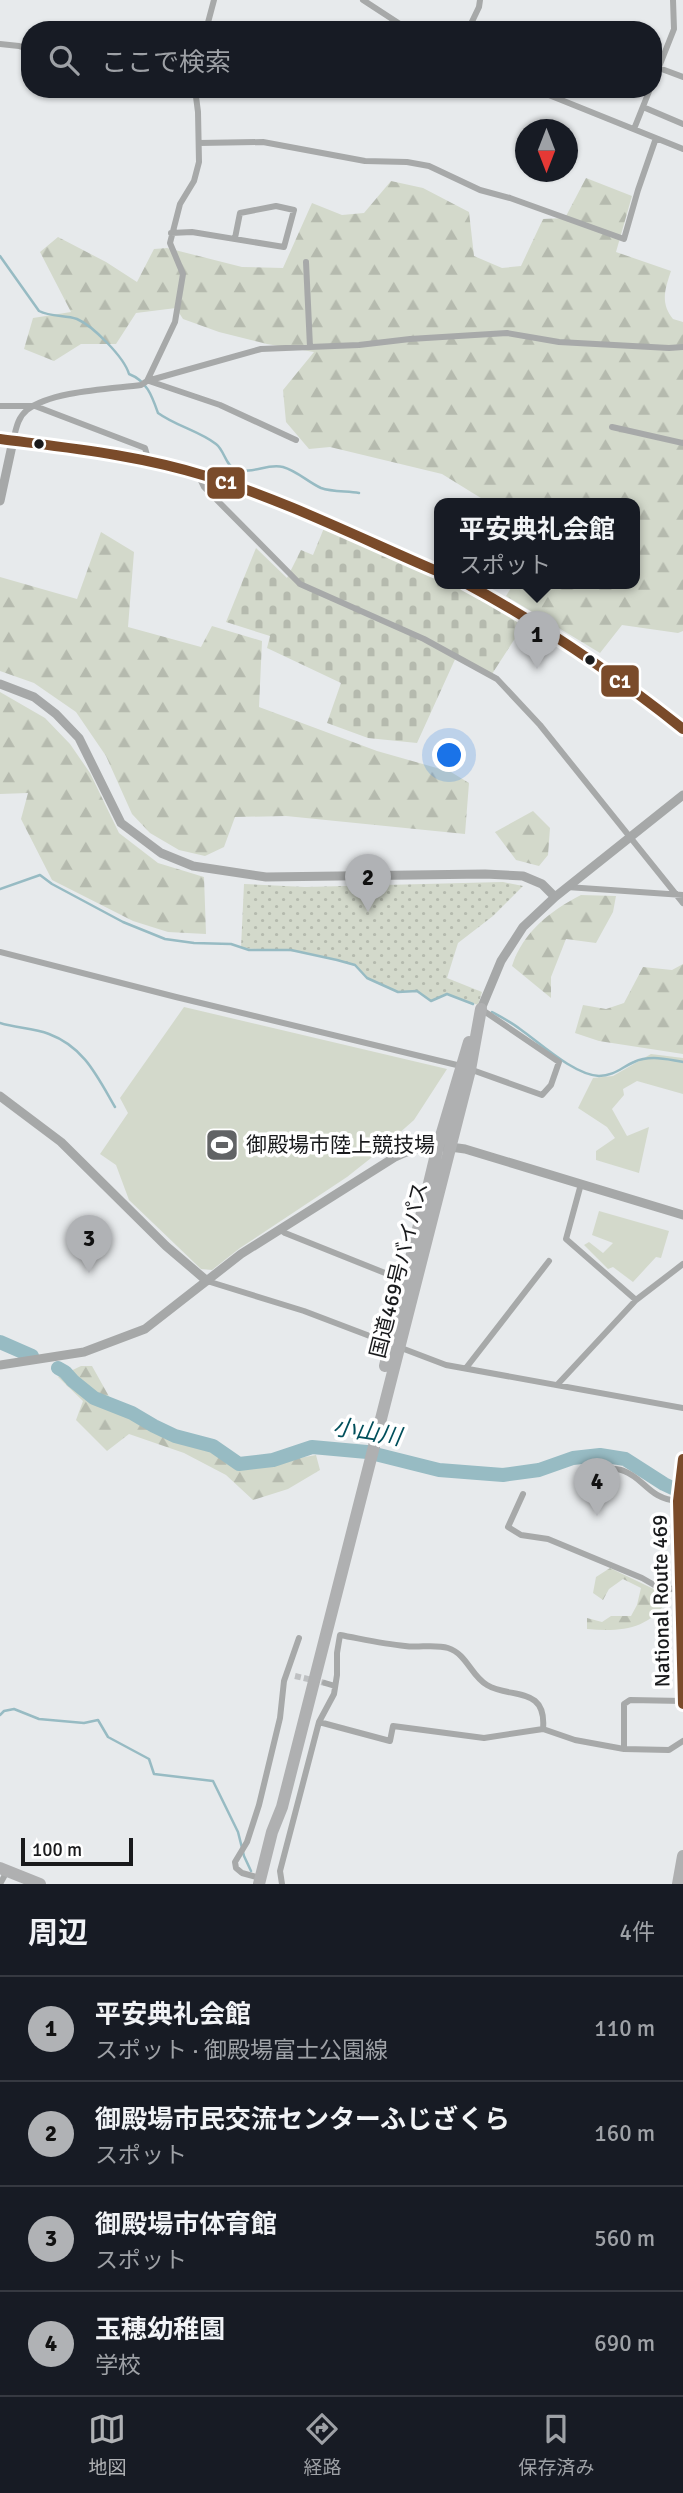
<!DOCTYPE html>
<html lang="ja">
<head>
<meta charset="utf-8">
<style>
  :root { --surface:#171b24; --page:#242831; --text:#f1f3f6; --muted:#9ea1a6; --line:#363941; --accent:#b0b2b5 }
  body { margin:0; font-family:Signika,"Noto Sans JP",sans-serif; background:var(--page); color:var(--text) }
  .compass { position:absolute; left:515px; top:119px; width:63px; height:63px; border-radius:50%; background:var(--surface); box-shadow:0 2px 5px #0004; rotate:180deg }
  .scale { position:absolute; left:21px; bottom:18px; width:112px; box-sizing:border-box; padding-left:7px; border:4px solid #191a1c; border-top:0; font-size:19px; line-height:24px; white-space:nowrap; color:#191a1c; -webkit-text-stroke:5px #fff; paint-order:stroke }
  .you { position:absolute; left:450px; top:756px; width:24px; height:24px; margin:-18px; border:5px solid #fff; border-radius:50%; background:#1a73e8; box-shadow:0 0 0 10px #1a73e833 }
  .badge { display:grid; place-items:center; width:46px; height:46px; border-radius:50%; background:var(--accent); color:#111; font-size:23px; font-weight:700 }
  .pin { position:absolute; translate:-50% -58px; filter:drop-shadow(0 2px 4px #0008) }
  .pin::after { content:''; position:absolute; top:37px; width:24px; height:21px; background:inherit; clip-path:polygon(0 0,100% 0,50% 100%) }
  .popup { position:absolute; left:434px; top:498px; width:206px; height:91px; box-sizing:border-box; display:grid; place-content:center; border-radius:14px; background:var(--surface); filter:drop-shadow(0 2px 5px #0005); font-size:23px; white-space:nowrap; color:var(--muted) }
  .popup b { font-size:26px; color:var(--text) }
  .popup::after { content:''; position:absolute; left:50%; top:100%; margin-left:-14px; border:14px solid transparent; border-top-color:var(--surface) }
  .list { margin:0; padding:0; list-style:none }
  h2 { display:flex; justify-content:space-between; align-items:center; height:91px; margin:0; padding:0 28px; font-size:30px }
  h2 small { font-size:23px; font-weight:400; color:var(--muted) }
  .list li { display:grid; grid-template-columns:46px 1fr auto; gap:21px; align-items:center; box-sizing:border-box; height:105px; padding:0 28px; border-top:2px solid var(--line) }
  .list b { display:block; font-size:26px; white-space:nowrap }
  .list p { margin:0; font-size:23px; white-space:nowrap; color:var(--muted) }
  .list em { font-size:23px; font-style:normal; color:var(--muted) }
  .icon { flex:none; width:38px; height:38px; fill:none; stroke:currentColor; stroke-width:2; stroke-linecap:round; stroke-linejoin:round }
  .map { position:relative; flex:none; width:683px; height:1884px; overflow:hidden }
  .search { position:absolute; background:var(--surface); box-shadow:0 2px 5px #0004; left:21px; right:21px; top:21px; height:77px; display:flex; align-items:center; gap:18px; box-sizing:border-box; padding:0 24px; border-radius:28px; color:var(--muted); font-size:26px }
  .sheet { height:511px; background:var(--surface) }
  nav { display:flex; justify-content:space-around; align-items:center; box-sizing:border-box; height:98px; border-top:2px solid var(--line); background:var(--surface); font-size:19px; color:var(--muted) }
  nav a { display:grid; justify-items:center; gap:4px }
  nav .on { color:var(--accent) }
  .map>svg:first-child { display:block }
  .forest { fill:url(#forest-firs) }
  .cemetery { fill:url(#cemetery-stones) }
  .park { fill:url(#park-dots) }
  .pitch { fill:#d3d9cb }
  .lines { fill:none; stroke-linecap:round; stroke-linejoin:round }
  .stream { stroke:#97bbc3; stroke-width:2.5 }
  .river { stroke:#97bbc3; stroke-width:14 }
  .street-tunnel { stroke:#bec0c2; stroke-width:6; stroke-dasharray:6 3; stroke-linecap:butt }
  .street { stroke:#a7a9a9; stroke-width:6 }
  .secondary { stroke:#a6a8a8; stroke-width:9 }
  .primary { stroke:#ababac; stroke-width:10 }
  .highway { stroke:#afb0b1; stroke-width:12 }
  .bus-1-casing { stroke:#fff; stroke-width:16 }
  .bus-1 { stroke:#7a4b2a; stroke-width:10 }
  .bus-dot { fill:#191a1c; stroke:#fff; stroke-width:2.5 }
  .labels { text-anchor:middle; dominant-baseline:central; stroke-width:7; stroke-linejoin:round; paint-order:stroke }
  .poi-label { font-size:21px; fill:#191a1c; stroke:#fff; text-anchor:start }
  .street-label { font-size:21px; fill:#191a1c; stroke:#fff }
  .water-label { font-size:23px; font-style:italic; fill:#004f5b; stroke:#fff }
  .line-badge { stroke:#fff; stroke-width:2.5 }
  .badge-label { font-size:19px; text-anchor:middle; font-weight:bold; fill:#fff }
</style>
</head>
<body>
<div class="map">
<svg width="683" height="1884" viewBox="0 0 683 1884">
  <defs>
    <pattern id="forest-firs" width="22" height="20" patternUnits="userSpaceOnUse" patternTransform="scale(1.75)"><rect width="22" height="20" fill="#d3d9cb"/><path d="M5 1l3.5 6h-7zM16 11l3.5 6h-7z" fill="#b5baae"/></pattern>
    <pattern id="cemetery-stones" width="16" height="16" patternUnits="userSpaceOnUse" patternTransform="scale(1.75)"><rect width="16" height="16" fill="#d3d9cb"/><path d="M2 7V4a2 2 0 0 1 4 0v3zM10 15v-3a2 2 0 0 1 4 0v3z" fill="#b5baae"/></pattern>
    <pattern id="park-dots" width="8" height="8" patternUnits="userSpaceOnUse" patternTransform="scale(1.75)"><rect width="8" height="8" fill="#d3d9cb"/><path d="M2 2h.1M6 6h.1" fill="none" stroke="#b5baae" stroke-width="1.8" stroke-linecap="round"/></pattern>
  </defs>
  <rect width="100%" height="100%" fill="#e7eaec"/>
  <path class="forest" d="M586,178l46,18 -16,56 55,19c-6,18 -11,32 2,48l10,3v309l-5,2 -56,-8 -22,28 -94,-57 8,-13h121v-80h-146l-47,-29 -112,-27 -21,2 -23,-27 -3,-32 31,-38 -47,-8 -48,-12 -36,-13 -7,-11 -40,5 -20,31h-35l-27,17 -30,-12 9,-31 38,-6 -31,-60 18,-15 48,25 31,20 17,-33 13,-1 75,19 41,1 29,-65 30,12 22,-2 27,-32 32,7 46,24 5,44 28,12 19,-2 22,-47 22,-1z
    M101,532l33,20 -6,75 73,20 11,-21 50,15 -3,66 118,44 74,21 18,11 -4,51 -179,-18 -51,1 -11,30 -19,9 -26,-6 -29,-17 -18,-19 -26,-58 -30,-44 -42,-29 -34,-12v-94l77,22z
    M0,692l45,26 25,26 20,29 29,60 39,30 46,14 2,57 -38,-2 -35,-11 -81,-41 -31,-61 7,-26 -28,1z
    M533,811l17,17 -2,27 -9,11 -23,-6 -21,-28z
    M581,895l35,1 -3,16 -17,31 -30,-4 -15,38v21l-39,-32c11,-34 38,-55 69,-71z
    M683,964v90l-84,-13 -24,-8 8,-28 23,4 18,-6 19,-36 29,3z
    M81,1366h11l19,34 34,14 100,54 71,-13 4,15 -32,19 -35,11 -27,-25 -42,-22 -55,-19 -22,17 -31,-31 7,-19 -25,-24z
    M610,1568l52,25 5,8c-19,29 -48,31 -80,28v-11l15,4 9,-6h20l6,-11 4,-17 -18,-9 -14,10 -6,11 -10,-7 3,-16z"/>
  <path class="cemetery" d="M324,528l115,50v5c30,0 61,25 86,40l-33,51 -35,-19 -40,88 -49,-5 -41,-15 14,-40 -74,-35 3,-12 -44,-14 30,-74 31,30 14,-28 12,5z"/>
  <path class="park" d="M503,882l20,4 -30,30 -35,27 -11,35 35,14 -4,13 -31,-11 -16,7 -14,-10 -19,1 -31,-14 -12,-13 -18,-5 -35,-8 -61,-4 3,-64 61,3z"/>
  <path class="pitch" d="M184,1007l263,62 -33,51 -43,38 -24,19 -107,71 -28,22 -11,-1 -72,-69 -13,-35 -16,-11 28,-41 -8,-15z
    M651,1054l32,4v36l-46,-13 -14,8 1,6 -12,14 15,27 22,-9 -10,46 -43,-13v-9l19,-13 -8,-11 -29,-19 15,-30 20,-2z
    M599,1211l70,20 -8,27 -5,-1 -23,25 -20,-15 -5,2 -24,-24 5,-3 14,11 10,-10 -21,-8z"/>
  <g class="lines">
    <path class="stream" d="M0,256l39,55c12,6 26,4 38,8 16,7 47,38 52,55 18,7 23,22 29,39 18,13 41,18 58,31 9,7 9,21 19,25 18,6 31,-6 48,-2 14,4 25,15 38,21 11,4 26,3 38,5
      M0,889l40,-14 12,9 71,38 42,17 29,4 37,1 18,6h42l46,10 18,5 12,13 31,14 19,-1 14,10 16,-7 26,10
      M492,1012c9,5 19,10 28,17 20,14 54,46 79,47 15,0 23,-9 35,-14 15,-7 34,-3 49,0
      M0,1023c15,5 33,5 49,11 35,13 48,42 66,73
      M0,1715l4,-4 10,-2 25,10 45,4 14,-3 10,17 41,22 5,15 59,7 25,51 6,24 7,15"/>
    <path class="river" d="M0,1342l32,14
      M58,1368l7,4 8,9 21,17 38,15 22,13 21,10 38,10 26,18 34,-4 39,-13 55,5 72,18 64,5 36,-5 34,-12 27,-3 25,4 39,25 19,9"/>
    <path class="street-tunnel" d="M295,1676l30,7"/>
    <path class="street" d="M363,0l46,30
      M206,30l8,-30
      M468,30l11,-23 1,-7
      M0,44l19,2 11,4
      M659,68l24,9
      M653,82l21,-53 -1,-29
      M534,89l149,60
      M643,107l40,17
      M634,129l16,-40
      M199,143l64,-1 102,19 42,1 22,4 51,24 30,8 114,41 14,-49 18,-52
      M171,233l21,-1 92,15 10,-37 -18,-4 -36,7 -5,25
      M306,262l4,85
      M147,381l114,-32 98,-4 51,-6 97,-6 52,9 110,6 14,-1
      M149,381l71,24 76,35
      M0,406h35l110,42 4,14
      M612,427l71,16
      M13,441c3,-11 4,-23 14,-31 24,-19 83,-21 114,-25l6,-4 28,-59 8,-48 -13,-31 10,-39 14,-23 5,-19 -1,-50 -3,-23
      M203,476l-2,5 3,6 96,97 124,55 73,40 43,46 143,178
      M567,887l116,8
      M0,952l176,45 285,69 81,29 9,-10 8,-23 -78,-53
      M581,1184l-15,55 70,61
      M281,1230l4,3 120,48
      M207,1281l97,30 142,54 237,43
      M466,1368l83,-107
      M557,1385l79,-85 47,-36
      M590,1469c11,0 25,-2 34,2 21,8 25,28 54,30
      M523,1494l-15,33 13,8 27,4 94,39 14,8 22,4
      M325,1683l10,3
      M319,1722l71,19 3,-15 91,12 59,-9 32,11 49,9 45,1 14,-9
      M624,1749v-45l6,-4 53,1
      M260,1878l-18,-5 -6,-5 -1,-6 12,-20 12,-37 21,-87 4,-37 15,-43
      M0,1884l7,-13
      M282,1884l-2,-13 39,-149 15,-28 3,-19v-22l3,-18c22,4 43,9 65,11 13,2 30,-2 43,2 19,6 23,28 39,37 23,14 60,0 56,44"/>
    <path class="secondary" d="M0,501l13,-60
      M0,684l34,13 22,17 23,24 42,85 40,30 32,13 73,11 219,-3 38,2 19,8 13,13
      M481,1009l20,-48 22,-34 32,-30 128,-102
      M0,1096l61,46 105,104 41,35
      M0,1365l84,-13 61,-23 96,-75 154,-97c23,-12 45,-12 70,-8l218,66"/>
    <path class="primary" d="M0,439c68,9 139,17 206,37 80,26 156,63 233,96
      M465,583c82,43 146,88 218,146"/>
    <path class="highway" d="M385,1366l53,-220 31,-104
      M683,1459l-5,42 5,203
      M0,1868l40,16
      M259,1884l13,-52 10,-25 188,-737 11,-61
      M678,1884l5,-28"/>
    <defs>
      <path id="bus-1" d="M0,439c69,9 139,16 206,37 80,25 156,63 233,96
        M465,583c78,42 149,91 218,146
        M683,1459l-5,42 5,203"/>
    </defs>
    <use href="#bus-1" class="bus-1-casing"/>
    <use href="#bus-1" class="bus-1"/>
  </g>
  <defs>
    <symbol id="stadium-square" viewBox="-11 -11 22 22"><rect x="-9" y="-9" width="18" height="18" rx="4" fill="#616365" stroke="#fff"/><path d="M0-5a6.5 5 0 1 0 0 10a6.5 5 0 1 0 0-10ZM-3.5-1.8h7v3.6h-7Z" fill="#fff"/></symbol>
  </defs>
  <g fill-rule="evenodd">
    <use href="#stadium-square" x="203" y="1126" width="38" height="38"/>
  </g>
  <g class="bus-dot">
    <circle cx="39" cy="444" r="6"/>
    <circle cx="590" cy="660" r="6"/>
  </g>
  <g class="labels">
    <g class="poi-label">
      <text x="246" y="1145">御殿場市陸上競技場</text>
    </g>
    <g class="street-label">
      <text transform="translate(399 1270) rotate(-76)">国道469号バイパス</text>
      <text transform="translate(661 1601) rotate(-91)">National Route 469</text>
    </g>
    <g class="water-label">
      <text transform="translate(367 1432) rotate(9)">小山川</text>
    </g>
  </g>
  <g class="line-badge">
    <rect x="206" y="466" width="40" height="34" rx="7" fill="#7a4b2a"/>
    <rect x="600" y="664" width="40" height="34" rx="7" fill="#7a4b2a"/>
  </g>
  <g class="badge-label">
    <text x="226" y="489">C1</text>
    <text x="620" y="688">C1</text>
  </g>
</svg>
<svg class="compass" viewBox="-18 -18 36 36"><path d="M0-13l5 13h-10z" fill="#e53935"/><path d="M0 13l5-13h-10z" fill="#9ea1a6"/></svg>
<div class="scale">100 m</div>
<div class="you"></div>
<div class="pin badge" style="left:537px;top:669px">1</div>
<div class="popup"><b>平安典礼会館</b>スポット</div>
<div class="pin badge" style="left:368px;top:912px">2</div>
<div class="pin badge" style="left:89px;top:1273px">3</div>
<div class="pin badge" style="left:597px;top:1516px">4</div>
<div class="search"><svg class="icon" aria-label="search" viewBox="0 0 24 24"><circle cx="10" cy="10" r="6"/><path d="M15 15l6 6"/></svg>ここで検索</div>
</div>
<section class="sheet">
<h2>周辺<small>4件</small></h2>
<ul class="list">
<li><span class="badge">1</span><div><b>平安典礼会館</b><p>スポット · 御殿場富士公園線</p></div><em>110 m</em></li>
<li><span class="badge">2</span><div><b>御殿場市民交流センターふじざくら</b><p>スポット</p></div><em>160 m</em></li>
<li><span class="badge">3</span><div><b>御殿場市体育館</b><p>スポット</p></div><em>560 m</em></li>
<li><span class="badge">4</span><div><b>玉穂幼稚園</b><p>学校</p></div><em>690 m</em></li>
</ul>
</section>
<nav>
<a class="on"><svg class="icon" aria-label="map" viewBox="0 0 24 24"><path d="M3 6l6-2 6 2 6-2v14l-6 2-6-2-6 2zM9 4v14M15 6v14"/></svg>地図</a>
<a><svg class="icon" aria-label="directions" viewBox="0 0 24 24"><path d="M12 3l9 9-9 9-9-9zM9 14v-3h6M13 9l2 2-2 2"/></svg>経路</a>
<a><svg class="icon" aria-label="saved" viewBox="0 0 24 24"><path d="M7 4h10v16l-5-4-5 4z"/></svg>保存済み</a>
</nav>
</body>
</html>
